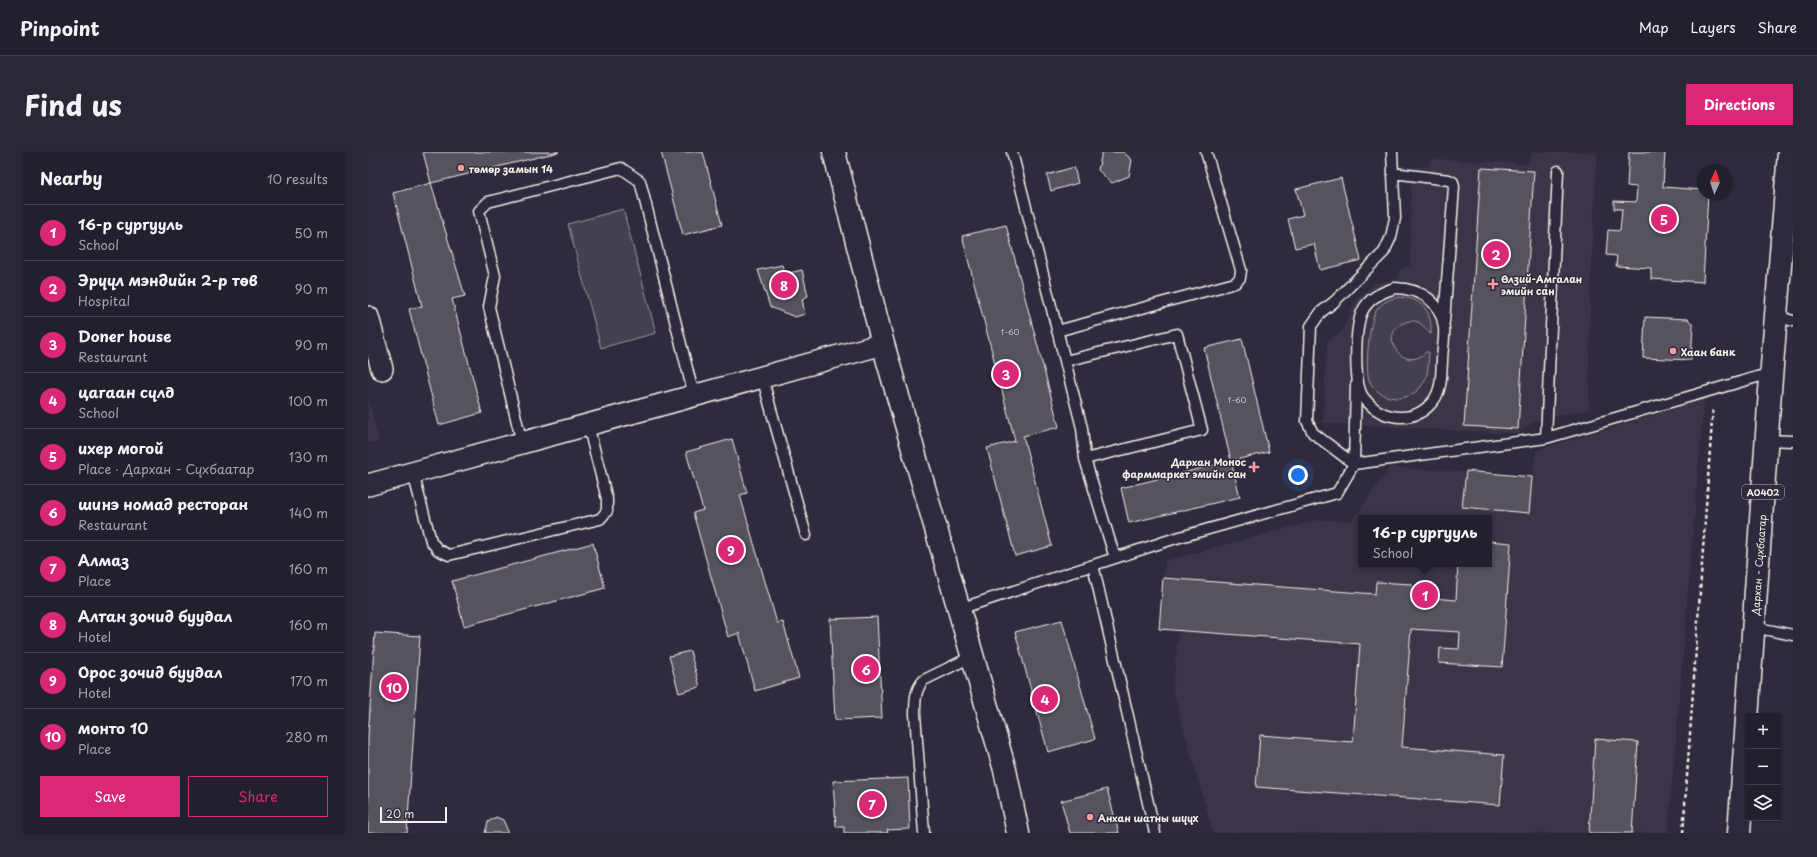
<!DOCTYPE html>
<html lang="en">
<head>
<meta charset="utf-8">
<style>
  :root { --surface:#23202e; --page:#2b2836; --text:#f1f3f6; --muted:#a3a3aa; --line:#403e4a; --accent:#db2777 }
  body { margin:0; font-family:"Playpen Sans",sans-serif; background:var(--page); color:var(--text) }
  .controls { position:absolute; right:12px; bottom:12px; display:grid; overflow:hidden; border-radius:0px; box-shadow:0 1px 3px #0004 }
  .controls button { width:36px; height:36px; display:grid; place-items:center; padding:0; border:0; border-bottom:1px solid var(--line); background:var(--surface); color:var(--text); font:20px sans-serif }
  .compass { position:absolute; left:1329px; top:12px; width:36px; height:36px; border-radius:50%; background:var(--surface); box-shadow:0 1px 3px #0004; rotate:3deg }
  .scale { position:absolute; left:12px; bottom:10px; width:67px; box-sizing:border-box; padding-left:4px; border:2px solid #f4f1e8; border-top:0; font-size:11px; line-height:14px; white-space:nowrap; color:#f4f1e8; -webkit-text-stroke:3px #2f2a3d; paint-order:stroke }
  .you { position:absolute; left:930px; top:323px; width:14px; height:14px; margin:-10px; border:3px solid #fff; border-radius:50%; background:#1a73e8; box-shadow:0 0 0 6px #1a73e833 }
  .badge { display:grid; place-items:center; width:26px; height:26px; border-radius:50%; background:var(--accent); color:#fff; font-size:13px; font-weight:700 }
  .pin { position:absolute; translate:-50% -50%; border:2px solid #fff; box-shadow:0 1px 4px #0006 }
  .popup { position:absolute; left:990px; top:363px; width:134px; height:52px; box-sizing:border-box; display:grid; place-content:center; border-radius:0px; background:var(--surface); filter:drop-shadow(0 1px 3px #0005); font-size:13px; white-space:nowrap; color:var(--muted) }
  .popup b { font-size:15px; color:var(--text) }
  .popup::after { content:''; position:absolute; left:50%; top:100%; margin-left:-8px; border:8px solid transparent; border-top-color:var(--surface) }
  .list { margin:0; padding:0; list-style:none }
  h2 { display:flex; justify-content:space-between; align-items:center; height:52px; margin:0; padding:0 16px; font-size:17px }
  h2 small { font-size:13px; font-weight:400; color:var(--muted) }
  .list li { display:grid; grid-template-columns:26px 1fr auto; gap:12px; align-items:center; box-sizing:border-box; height:56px; padding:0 16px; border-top:1px solid var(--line) }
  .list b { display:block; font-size:15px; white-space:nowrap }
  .list p { margin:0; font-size:13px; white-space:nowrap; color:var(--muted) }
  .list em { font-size:13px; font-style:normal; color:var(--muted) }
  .actions { display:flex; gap:8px; padding:12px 16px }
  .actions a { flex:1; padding:9px 0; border:1px solid var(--accent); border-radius:0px; text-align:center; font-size:14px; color:var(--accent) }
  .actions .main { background:var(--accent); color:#fff }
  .icon { flex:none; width:22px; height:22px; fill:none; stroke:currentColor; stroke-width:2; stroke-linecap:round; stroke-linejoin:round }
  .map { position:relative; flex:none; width:1425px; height:681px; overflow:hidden; border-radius:0px }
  header { display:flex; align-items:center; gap:24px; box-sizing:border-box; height:56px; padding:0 20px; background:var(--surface); border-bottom:1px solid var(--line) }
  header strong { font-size:19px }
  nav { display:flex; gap:22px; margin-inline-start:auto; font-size:14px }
  .intro { display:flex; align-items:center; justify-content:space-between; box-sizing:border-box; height:96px; padding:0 24px }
  h1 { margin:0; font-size:28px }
  .button { padding:10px 18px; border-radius:0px; background:var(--accent); color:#fff; font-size:14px; font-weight:700 }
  main { display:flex; gap:24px; padding:0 24px }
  aside { flex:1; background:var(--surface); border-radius:0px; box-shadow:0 1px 3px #0004 }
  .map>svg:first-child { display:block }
  .built { fill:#3b3647; fill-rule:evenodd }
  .green { fill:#454050; stroke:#9c989c }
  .building { fill:#56525f; stroke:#f4f1e8 }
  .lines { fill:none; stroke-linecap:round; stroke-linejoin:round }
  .service-casing { stroke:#f4f1e8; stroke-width:13 }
  .minor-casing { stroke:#f4f1e8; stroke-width:24 }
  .secondary-casing { stroke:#f4f1e8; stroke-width:25 }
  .trunk-casing { stroke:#f4f1e8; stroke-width:25 }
  .path { stroke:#f4f1e8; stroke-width:2.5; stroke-dasharray:4 3; stroke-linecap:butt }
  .service { stroke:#2f2a3d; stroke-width:10 }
  .minor { stroke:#2f2a3d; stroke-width:21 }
  .secondary { stroke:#2f2a3d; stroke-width:22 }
  .trunk { stroke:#2f2a3d; stroke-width:22 }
  .poi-dot { fill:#ff9aa2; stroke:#2f2a3d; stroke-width:1.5 }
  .labels { text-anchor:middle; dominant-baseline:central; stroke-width:3; stroke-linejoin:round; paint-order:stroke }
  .number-label { font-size:8px; fill:#ccc9c6 }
  .shield { fill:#2f2a3d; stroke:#b9b5b5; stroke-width:1 }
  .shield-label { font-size:9px; font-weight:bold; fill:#f4f1e8 }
  .poi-label { font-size:10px; font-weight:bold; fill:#f4f1e8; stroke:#2f2a3d; text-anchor:start }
  .street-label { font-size:10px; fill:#f4f1e8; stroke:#2f2a3d }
</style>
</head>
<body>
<header>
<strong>Pinpoint</strong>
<nav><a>Map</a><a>Layers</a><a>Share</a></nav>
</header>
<div class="intro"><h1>Find us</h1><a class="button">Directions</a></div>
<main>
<aside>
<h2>Nearby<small>10 results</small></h2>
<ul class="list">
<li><span class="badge">1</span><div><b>16-р сургууль</b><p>School</p></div><em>50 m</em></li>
<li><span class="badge">2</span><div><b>Эрүүл мэндийн 2-р төв</b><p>Hospital</p></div><em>90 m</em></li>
<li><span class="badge">3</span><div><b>Doner house</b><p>Restaurant</p></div><em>90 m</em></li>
<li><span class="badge">4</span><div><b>цагаан сүлд</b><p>School</p></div><em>100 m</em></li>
<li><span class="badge">5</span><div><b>ихер могой</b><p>Place · Дархан - Сүхбаатар</p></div><em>130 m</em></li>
<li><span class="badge">6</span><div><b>шинэ номад ресторан</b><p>Restaurant</p></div><em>140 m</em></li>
<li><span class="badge">7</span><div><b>Алмаз</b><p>Place</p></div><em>160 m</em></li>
<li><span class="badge">8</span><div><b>Алтан зочид буудал</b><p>Hotel</p></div><em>160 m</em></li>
<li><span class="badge">9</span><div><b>Орос зочид буудал</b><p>Hotel</p></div><em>170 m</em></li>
<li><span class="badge">10</span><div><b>монто 10</b><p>Place</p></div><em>280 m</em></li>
</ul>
<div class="actions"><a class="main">Save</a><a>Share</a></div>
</aside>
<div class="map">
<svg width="1425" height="681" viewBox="0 0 1425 681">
  <rect width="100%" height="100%" fill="#2f2a3d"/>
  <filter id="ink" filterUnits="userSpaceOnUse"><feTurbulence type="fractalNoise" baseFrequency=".025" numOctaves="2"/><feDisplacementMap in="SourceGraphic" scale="8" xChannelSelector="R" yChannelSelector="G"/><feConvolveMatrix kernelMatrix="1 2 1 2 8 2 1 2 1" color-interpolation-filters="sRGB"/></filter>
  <g filter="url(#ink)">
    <path class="built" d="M1165,0h64l-7,151 -1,106 -54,12 -17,13 -195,-11 4,-82 15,-9 14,-32 19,-17 23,-3 1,-11 11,-3 1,-99h18l2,-8 95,5z
      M0,245l11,44 -11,2z
      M1336,248l-36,433h-455l-40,-142 5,-60 -19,-2 6,-68 152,-41 35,1 38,-54 142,10 4,-27zM993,366h128v46h-128z"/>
    <path class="green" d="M255,57l33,124 -55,15 -33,-124z
      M1034,145c22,3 30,15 29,37 -4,-2 -7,-9 -13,-12 -5,-2 -10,-1 -15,1 -26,13 1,51 23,29h3c-1,10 0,21 -5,30 -11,22 -45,21 -55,-2 -4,-11 0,-59 7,-69 6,-10 15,-13 26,-14z"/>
    <path class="building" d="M55,0h136l-128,31z
      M293,0h42l19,73 -39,10z
      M734,0h21l9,8 -3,16 -17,7 -14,-13z
      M1261,0h36l-2,35 40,3v4h5l-5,88 -52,-3v-11l-35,-2 1,-10 -11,-1 2,-25 12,1 2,-22h-8v-8l22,1 1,-15 -10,-1z
      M706,15l4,16 -27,8 -4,-16z
      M1113,16l53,3 -16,258 -54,-3z
      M973,26l20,82 -41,10 -6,-26 -19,4 -7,-29 15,-4 -7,-26z
      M63,31l34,113 -13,3 30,114 -43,12 -30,-116 13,-3 -29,-113z
      M638,73l53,202 -36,9 29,110 -37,10 -28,-108 28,-7 -53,-205z
      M414,113l3,9 17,-4 6,26 -6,3 3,15 -10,3 -25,-10 -12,-37z
      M1277,165l43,2 5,6 -2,35 -48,-2z
      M874,187l27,113 -38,9 -27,-113z
      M364,287l15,54 -7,2 37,128 6,-1 16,56 -44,13 -16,-58 -11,4 -35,-124 10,-3 -17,-58z
      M863,309l9,36 -111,26 -8,-35z
      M1098,319l66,6 -3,36 -67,-6z
      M1121,389l22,2 -9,124 -63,-4 1,-15 19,1 1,-17 -49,-3 -9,118 102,8 -4,50 -244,-18 4,-52 93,7 7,-98 -201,-15 4,-51 212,16 1,-12 36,2 -1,12 45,4 2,-36h31z
      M225,391l12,45 -141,38 -12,-45z
      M509,465l5,101 -47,2 -5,-101z
      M694,468l33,119 -47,13 -33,-120z
      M7,481l45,3 -13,197h-39v-96z
      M322,499l10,36 -21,6 -10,-37z
      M1227,587l43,3 -6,91h-43z
      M540,626l2,51 -23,1 1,3h-44v-6h-8l-3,-46z
      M739,637l12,44h-49l-9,-32z
      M128,665l7,3 4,9v4h-22l3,-11z"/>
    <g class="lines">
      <defs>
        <path id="service" d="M644,0l70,276 3,31 30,99
          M1025,21l56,7 4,2 1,5 -10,135
          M1027,136c26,1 46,13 49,40 1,11 -2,23 -2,33 -1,14 0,27 -8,39 -19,25 -52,21 -70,-2 -11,-13 -9,-70 -2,-86 6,-14 20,-20 33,-24z
          M1408,164l17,5
          M689,179l178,-48 5,-5 1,-8 -35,-118
          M697,209l112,-27 25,96 -117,29
          M394,225l44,158
          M1178,286l12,-267
          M1399,288l26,1
          M154,291l-33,-136 6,-31 -16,-65 9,-9 133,-34 19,13 54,215
          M986,312l-41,-31 -6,-12 4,-95 10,-14 13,-10 50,-50 7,-15 4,-19 -3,-66
          M986,312l2,-79
          M45,321l18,68 7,9 11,5 151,-36 7,-8v-12l-19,-74
          M725,413l62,268
          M591,457l214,-70 164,-46 17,-29 192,-26 225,-65
          M1385,475l40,8
          M556,681l-9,-119c0,-13 0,-25 9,-34l49,-24"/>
        <path id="minor" d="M0,165l14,52
          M0,333l515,-141"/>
        <path id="secondary" d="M466,0l49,192 122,426 13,63"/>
        <g id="trunk">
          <path id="s1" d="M1371,681l31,-442 19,-239"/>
        </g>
      </defs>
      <use href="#service" class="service-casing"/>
      <use href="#minor" class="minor-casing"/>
      <use href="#secondary" class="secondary-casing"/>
      <use href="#trunk" class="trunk-casing"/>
      <path class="path" d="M1315,681l30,-426"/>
      <use href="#service" class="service"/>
      <use href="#minor" class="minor"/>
      <use href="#secondary" class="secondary"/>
      <use href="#trunk" class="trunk"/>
    </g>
  </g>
  <g class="poi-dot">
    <circle cx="93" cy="16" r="4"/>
    <path d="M1123 126h4v4h4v4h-4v4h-4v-4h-4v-4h4z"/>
    <circle cx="1305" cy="199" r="4"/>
    <path d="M884 309h4v4h4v4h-4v4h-4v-4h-4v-4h4z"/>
    <circle cx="722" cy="665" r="4"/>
  </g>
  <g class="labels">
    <g class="number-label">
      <text x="642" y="180">1-60</text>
      <text x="869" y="248">1-60</text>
    </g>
    <rect class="shield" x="1374" y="333" width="42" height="14" rx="3"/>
    <g class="shield-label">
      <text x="1395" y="340">A0402</text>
    </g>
    <g class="poi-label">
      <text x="101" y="16">төмөр замын 14</text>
      <text x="1133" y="126">Өлзий-Амгалан<tspan x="1133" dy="12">эмийн сан</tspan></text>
      <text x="1313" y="199">Хаан банк</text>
      <text x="878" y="309" text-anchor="end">Дархан Монос<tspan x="878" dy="12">фарммаркет эмийн сан</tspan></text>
      <text x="730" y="665">Анхан шатны шүүх</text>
    </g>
    <g class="street-label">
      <text stroke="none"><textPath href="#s1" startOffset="269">Дархан - Сүхбаатар</textPath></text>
    </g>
  </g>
</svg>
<div class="controls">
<button>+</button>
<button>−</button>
<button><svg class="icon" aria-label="layers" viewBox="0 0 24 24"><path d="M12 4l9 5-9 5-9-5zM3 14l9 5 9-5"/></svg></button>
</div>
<svg class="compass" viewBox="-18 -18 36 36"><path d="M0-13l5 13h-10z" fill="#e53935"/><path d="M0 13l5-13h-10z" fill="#a3a3aa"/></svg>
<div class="scale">20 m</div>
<div class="you"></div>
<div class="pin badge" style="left:1057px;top:443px">1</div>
<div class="popup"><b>16-р сургууль</b>School</div>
<div class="pin badge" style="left:1128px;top:102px">2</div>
<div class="pin badge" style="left:638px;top:222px">3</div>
<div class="pin badge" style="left:677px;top:547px">4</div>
<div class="pin badge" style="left:1296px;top:67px">5</div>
<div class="pin badge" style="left:498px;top:517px">6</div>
<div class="pin badge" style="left:504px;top:652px">7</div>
<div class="pin badge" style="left:416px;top:133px">8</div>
<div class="pin badge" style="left:363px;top:398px">9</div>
<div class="pin badge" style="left:26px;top:535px">10</div>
</div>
</main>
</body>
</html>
